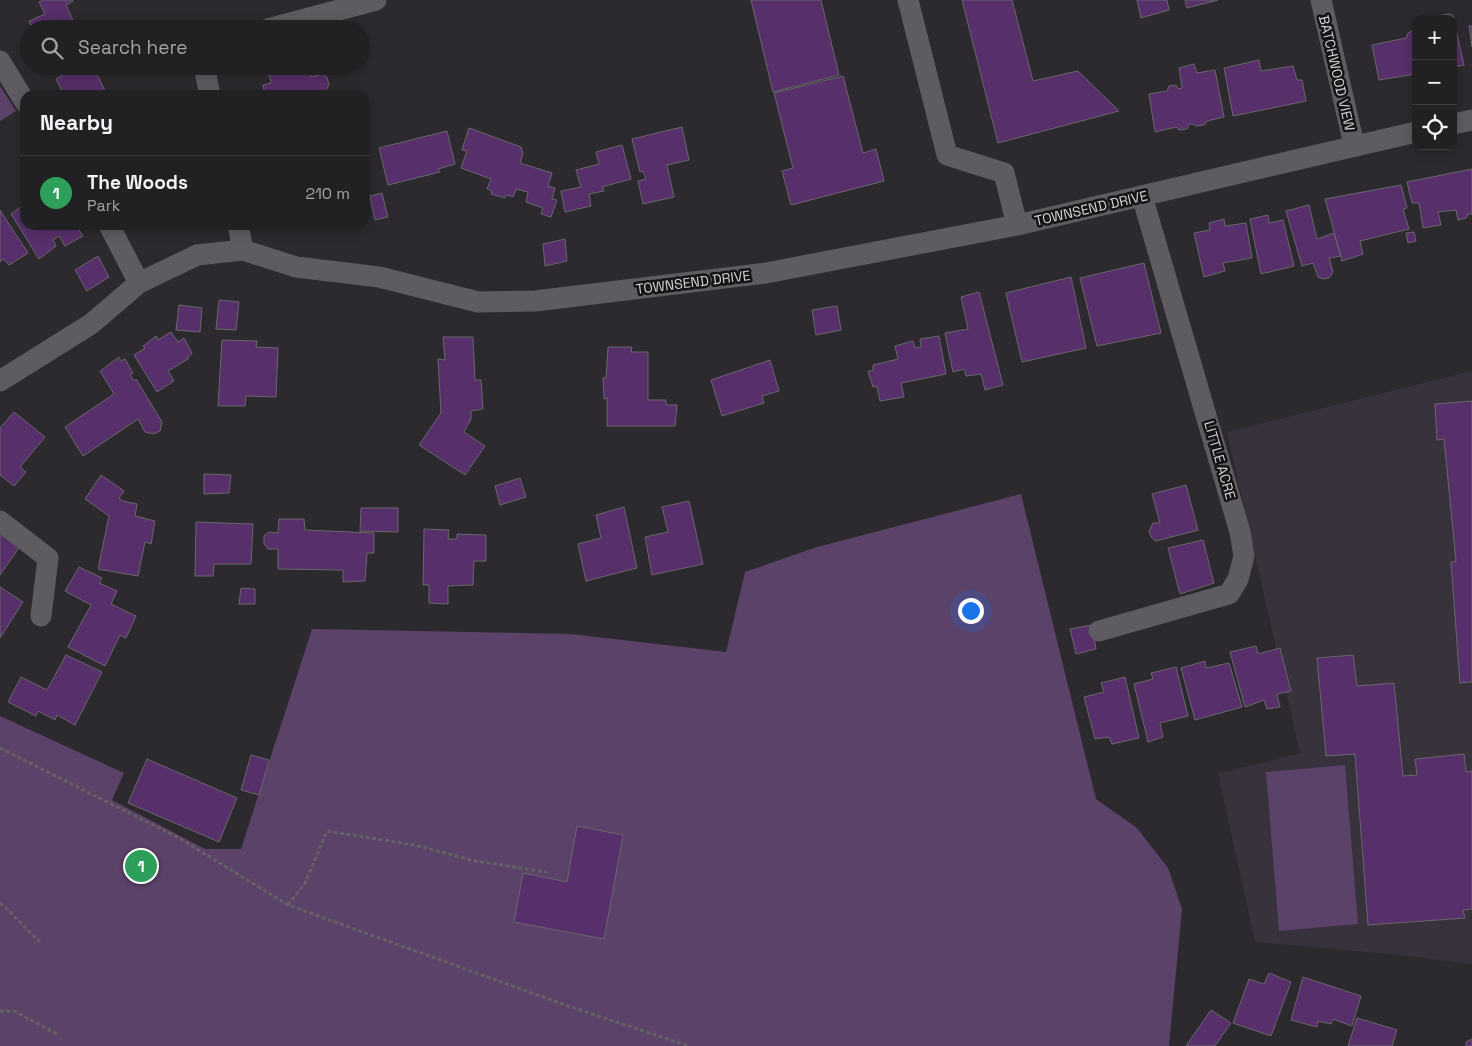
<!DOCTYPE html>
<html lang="en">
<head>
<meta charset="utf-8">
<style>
  :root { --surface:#212022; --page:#29282a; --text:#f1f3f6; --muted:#a2a3a5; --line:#3e3e40; --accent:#8bbbb9 }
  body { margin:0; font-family:"Space Grotesk",sans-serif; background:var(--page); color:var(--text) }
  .controls { position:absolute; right:15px; top:15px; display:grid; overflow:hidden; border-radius:10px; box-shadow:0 2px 12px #0003 }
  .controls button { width:45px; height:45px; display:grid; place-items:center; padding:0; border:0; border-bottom:1px solid var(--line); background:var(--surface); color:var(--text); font:25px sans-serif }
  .you { position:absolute; left:970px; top:610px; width:18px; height:18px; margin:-12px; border:4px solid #fff; border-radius:50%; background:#1a73e8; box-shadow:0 0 0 8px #1a73e833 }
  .badge { display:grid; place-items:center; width:32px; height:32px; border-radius:50%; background:var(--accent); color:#fff; font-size:16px; font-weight:700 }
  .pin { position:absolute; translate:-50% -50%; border:2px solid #fff; box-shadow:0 1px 5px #0006 }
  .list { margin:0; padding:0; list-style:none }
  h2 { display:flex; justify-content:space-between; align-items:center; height:65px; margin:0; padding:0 20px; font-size:21px }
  h2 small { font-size:16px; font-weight:400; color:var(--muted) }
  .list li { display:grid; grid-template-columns:32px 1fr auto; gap:15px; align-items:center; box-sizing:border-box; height:75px; padding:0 20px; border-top:1px solid var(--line) }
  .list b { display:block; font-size:19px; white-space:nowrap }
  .list p { margin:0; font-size:16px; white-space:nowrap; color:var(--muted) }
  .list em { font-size:16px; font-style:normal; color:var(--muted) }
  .icon { flex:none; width:28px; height:28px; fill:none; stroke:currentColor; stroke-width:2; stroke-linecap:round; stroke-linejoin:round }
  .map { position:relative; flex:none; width:1472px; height:1046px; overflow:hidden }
  .search { position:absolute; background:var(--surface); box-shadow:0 2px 12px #0003; left:20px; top:20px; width:350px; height:55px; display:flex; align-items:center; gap:12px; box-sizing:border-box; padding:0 18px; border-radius:28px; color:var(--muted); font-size:19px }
  .panel { position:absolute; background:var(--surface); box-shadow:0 2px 12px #0003; left:20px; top:90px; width:350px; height:140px; border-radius:15px }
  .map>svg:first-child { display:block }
  .built { fill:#37323b }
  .green { fill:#5b4269 }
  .building { fill:#572f6a; stroke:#69676b }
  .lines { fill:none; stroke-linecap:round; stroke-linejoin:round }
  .path { stroke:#636164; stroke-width:3; stroke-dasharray:4 2.5; stroke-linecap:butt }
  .minor { stroke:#5f5c61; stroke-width:21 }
  .labels { text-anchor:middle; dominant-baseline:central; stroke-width:5; stroke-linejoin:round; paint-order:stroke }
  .street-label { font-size:14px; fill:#d4d2d5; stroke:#141315 }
</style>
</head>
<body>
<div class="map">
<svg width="1472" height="1046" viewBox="0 0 1472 1046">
  <rect width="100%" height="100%" fill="#2c2a2e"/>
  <path class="built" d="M1472,371v593l-73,-9 -144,-13 -37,-168 82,-21 -73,-321z"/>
  <path class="green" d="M0,86l16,25 -16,10z
    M1021,494l75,305 41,29 31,40 14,41 -13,137h-1169v-330l124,57 -12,27 93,49h36l71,-220 259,5 155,18 19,-80 72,-25z
    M1345,765l13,159 -79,7 -13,-159z"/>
  <path class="building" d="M43,0h29l1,1 -7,4 11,24h-44l-4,-8 16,-7 -6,-12z
    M751,0h70l18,75 -66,17z
    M962,0h50l21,81 45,-10 41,40 -121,32z
    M1137,0h30l2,10 -28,8z
    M1185,0h33l-31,8z
    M1450,14l3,2 11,49 -11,2v-48h-19l2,-3z
    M1469,26h3v21z
    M1412,31l4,3v40l-37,6 -7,-35 34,-7 2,-5z
    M1259,60l2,11 32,-5 4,14h5l4,21 -73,15 -9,-48z
    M1194,64l3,9 18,-3 9,47 -17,4 -3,4 -9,1 -2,-2h-4l-2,5 -8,1 -3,-3 -21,5 -6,-38 18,-3 2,-5 7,-1 2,4 4,-1 -3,-20z
    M67,66h26l14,29h-43l-8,-16 13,-8z
    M274,66h33l4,11 11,-3 5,3 2,8 -3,5 -16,5h-45l-2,-10 8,-2 -3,-13 6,-1z
    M843,76l20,77 13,-4 8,32 -93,24 -9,-34 11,-3 -19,-75z
    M682,127l7,33 -22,5 7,32 -31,7 -5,-23 8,-2 -3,-8 -3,1 -8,-33z
    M469,128l52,19 2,6 -3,10 32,10 -4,13 7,2 -3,11 5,1 -6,17 -10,-3 2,-6 -17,-6 2,-10 -12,-3 -3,8 -7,-2 -1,3 -14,-4 1,-3 -5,-2 4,-10 -30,-11 6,-17 -5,-1z
    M447,131l8,33 -17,5 2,3 -52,13 -9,-37z
    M622,145l9,34 -29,8 2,4 -15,3 2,12 -26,6 -4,-21 20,-4 -5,-17 23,-6 -3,-12z
    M365,168l5,19 -5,1z
    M1472,169v45h-4l-2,4 -8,2 -2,-10 -18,2 3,13 -18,3 -4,-25h-7l-5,-21z
    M1401,185l6,23 -4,1 6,20 -49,12 3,13 -21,7 -17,-62z
    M382,193l6,24 -13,3 -5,-24z
    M25,204v21h51l7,11 -18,10 -6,-10 -6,4 3,6 -17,13 -28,-45z
    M1309,205l8,34 17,-6 7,23 -12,2 4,14 -4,6 -6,1 -5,-2 -5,-14 -11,3 -16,-55z
    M0,210l28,43 -19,12 -5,-6 -4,3z
    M1268,215l1,8 14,-3 11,46 -33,8 -11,-55z
    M1224,219l1,7 21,-3 6,35 -29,5 2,8 -21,6 -10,-44 16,-3 -1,-7z
    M1414,232l2,9 -8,2 -2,-10z
    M565,239l2,22 -22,5 -2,-22z
    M98,256l11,21 -22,14 -12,-21z
    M1144,263l17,70 -64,13 -17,-68z
    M1071,277l15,71 -64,14 -16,-69z
    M979,292l24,93 -18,5 -4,-16 -15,2 -2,-7 -11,3 -8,-39 23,-4 -7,-32z
    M219,300l20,2 -3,28 -20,-1z
    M179,305l23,3 -2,24 -24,-2z
    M837,306l4,24 -25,5 -4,-25z
    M171,332l7,10 6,-4 8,15 -4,4v2l-20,12 6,10 -17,11 -23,-37 11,-7 -2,-2 13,-10 2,4z
    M939,336l7,38 -45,9 3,14 -24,4 -3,-15 -4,1 -5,-16h5v-6l25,-6 -3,-13 18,-5 2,7 6,-1 -1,-8z
    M443,337h30l2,43h6l2,29 -12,2v8l-7,13 21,14 -20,29 -46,-30 22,-32 -3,-54 7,1z
    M222,340l35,1 -1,6 22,1 -2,49 -30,-1 -1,10h-27z
    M608,347h24l-1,5h17v48h18v5h11l-2,21h-68v-28l-3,1 -1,-21h3z
    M119,357l2,4 4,-2 8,14 -3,2 4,6 2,-2 26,43 -2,9 -7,3 -8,-2 -7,-13 -55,37 -18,-29 49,-33 -14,-23z
    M770,360l9,31 -17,5 2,7 -42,13 -11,-36z
    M1472,401v281l-12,1 -9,-121 5,-1 -12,-122 -7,1 -2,-36z
    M14,412l31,25 -25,30 6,5 -12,14 -14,-11v-47z
    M204,474l27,1 -2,18 -25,1z
    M101,475l23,16 -5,7 4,3 14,3 -2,12 20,5 -4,23 -6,-2 -7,34 -40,-7 11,-53 -24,-17z
    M520,478l6,19 -26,8 -5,-19z
    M1186,485l12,45 -42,11 -5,-4 -2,-6 4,-8h7l-8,-29z
    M689,501l14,63 -51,11 -7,-38 23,-5 -6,-25z
    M624,507l13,61 -51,13 -8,-37 23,-6 -5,-23z
    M361,508h37v24l-38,-1z
    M279,519h25l1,11 69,3v20h-7l-2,28 -22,1v-12l-65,-1v-20h-10l-4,-5v-8l5,-4 9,1z
    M196,522l57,2 -2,40h-37l-1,12h-18z
    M424,529l25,1 -1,9h9v-5l29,1v26h-12l-1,24 -25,1v18l-19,-1v-18h-6z
    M0,532l20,14 -20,29z
    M1203,540l11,43 -34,11 -12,-46z
    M79,567l23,11 -3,5 18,8 -6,13 25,12 -10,22 -6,-3 -15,31 -37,-19 23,-42 -26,-14z
    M0,587l23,15 -23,36z
    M241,588l14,1v15h-16z
    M1092,625l4,24 -20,5 -6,-25z
    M1256,646l2,8 22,-6 11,43 -14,3 3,13 -13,2 -3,-9 -19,7 -15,-55z
    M66,655l36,17 -27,53 -18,-10 -2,5 -17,-9 -2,5 -28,-14 13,-25 26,13z
    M1353,655l4,31 37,-3 9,93 14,-1 -2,-16 49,-5 2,18 6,-1v138l-9,1 2,8 -97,7 -13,-171 -29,2 -9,-98z
    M1205,661l1,7 23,-5 13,44 -47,13 -14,-52z
    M1176,667l12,49 -28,7 3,14 -15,5 -14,-58 19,-5 -2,-6z
    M1125,677l14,61 -27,6 -3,-7 -14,2 -11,-42 20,-5 -3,-9z
    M251,755l18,5 -10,35 -18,-5z
    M147,759l90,39 -18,44 -91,-39z
    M577,826l46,9 -19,104 -90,-17 9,-49 44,9z
    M1269,973l22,9 -20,54 -38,-13 16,-44 15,5z
    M1303,977l58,19 -9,30 -19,-7 -2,5 -13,-3 -1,6 -26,-7z
    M1211,1010l20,13 -16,23h-29z
    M1357,1018l40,12 -5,16h-44z
    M1472,1039v7h-6v-4z"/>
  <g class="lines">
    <path class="path" d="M0,748l179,90 109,67 280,101 121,40
      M0,903l4,3 36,36
      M288,905l17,-22 22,-52 88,14 60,16 72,11
      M0,1011h14l43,23"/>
    <path class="minor" d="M908,0l39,155 57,18 13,52
      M1321,0l33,145
      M268,29l108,-29
      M0,61l25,41
      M208,66l-2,10 4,19
      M1453,124l19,-4
      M109,225l30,58
      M238,225l5,25
      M0,381l91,-57 48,-41 58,-28 46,-5 53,17 83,10 99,25 57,-1 231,-28 251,-48 399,-93
      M0,521l48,37 -7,58
      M1099,631l130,-37 9,-15 6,-23 -4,-24 -98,-336"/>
  </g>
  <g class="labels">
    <g class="street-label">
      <text transform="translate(1337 73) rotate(77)">BATCHWOOD VIEW</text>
      <text transform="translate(1091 208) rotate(-13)">TOWNSEND DRIVE</text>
      <text transform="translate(693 282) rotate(-7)">TOWNSEND DRIVE</text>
      <text transform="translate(1220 460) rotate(74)">LITTLE ACRE</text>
    </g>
  </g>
</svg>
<div class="controls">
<button>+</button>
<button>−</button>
<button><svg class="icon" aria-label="locate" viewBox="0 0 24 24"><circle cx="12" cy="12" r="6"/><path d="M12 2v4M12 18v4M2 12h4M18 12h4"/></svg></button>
</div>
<div class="you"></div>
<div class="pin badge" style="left:141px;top:866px;background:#2e9e5b">1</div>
<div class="search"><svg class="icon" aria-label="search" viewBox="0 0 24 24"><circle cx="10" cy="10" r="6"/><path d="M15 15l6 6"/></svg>Search here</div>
<section class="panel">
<h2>Nearby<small></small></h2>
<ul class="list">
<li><span class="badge" style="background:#2e9e5b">1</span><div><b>The Woods</b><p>Park</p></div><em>210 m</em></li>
</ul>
</section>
</div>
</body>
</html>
